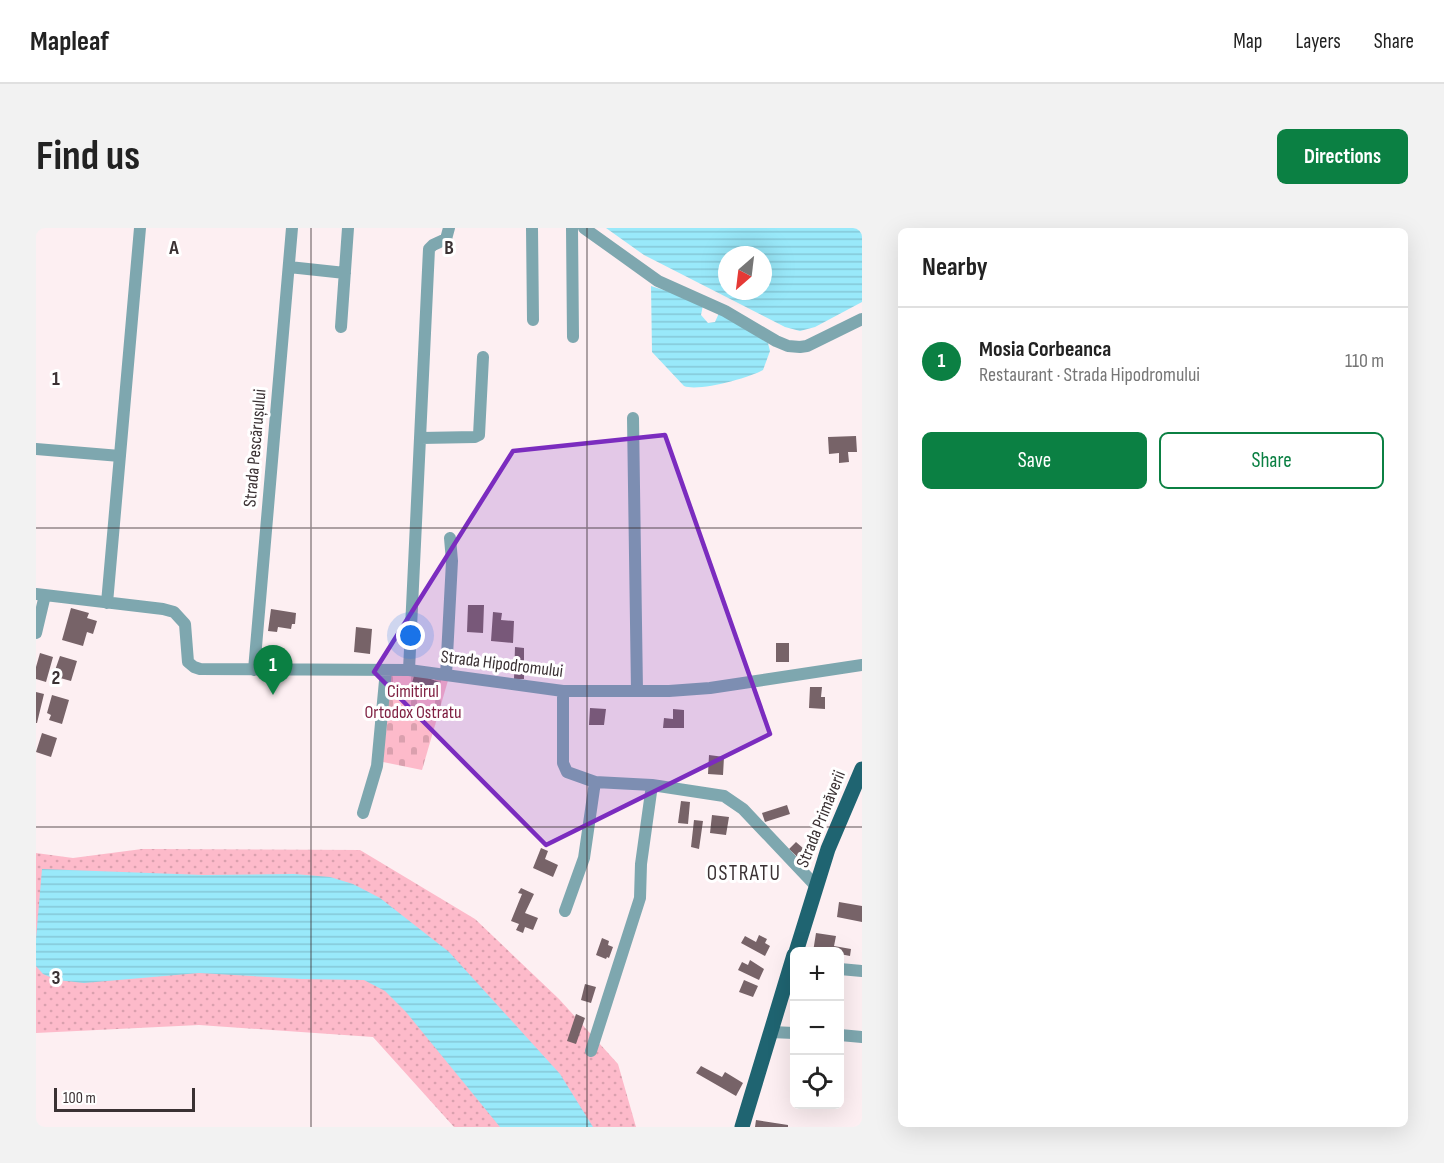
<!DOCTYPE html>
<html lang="en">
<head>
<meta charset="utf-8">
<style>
  :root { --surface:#fff; --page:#f2f2f2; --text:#222; --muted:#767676; --line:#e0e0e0; --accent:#0b8043 }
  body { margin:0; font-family:"Sofia Sans Condensed",sans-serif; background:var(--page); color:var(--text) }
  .controls { position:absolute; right:18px; bottom:18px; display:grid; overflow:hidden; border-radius:9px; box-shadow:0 6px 24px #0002 }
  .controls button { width:54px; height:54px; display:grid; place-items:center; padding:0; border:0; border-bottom:2px solid var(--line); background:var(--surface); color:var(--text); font:30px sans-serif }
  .compass { position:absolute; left:682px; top:18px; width:54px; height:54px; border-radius:50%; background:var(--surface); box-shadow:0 6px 24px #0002; rotate:208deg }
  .scale { position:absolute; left:18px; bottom:15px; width:141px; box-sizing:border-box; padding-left:6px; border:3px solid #3a3133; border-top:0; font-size:16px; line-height:21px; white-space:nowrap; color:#3a3133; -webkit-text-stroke:4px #fff; paint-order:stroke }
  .you { position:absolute; left:375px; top:408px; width:21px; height:21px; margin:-15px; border:4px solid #fff; border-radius:50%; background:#1a73e8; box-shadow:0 0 0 9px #1a73e833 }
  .badge { display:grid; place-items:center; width:39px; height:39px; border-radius:50%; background:var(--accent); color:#fff; font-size:20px; font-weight:700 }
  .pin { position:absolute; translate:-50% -50px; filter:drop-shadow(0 2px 3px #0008) }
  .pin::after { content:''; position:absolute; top:32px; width:21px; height:18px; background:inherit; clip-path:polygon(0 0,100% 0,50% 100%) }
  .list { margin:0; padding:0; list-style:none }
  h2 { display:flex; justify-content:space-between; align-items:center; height:78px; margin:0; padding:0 24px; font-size:26px }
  h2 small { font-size:20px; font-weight:400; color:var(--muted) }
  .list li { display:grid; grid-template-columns:39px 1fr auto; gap:18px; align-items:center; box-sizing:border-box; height:108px; padding:0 24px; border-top:2px solid var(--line) }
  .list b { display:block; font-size:22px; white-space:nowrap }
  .list p { margin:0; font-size:20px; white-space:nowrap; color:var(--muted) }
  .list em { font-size:20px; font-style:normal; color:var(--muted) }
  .actions { display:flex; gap:12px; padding:18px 24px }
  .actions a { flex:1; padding:14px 0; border:2px solid var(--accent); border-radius:9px; text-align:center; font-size:21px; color:var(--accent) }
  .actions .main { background:var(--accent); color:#fff }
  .icon { flex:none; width:33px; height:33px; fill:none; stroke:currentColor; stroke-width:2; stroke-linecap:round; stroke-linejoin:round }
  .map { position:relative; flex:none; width:826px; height:899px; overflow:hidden; border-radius:9px }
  header { display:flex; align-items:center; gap:36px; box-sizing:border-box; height:84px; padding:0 30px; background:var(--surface); border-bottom:2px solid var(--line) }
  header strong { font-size:28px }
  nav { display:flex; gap:33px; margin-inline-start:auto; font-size:21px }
  .intro { display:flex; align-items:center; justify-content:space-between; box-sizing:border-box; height:144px; padding:0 36px }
  h1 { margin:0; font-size:42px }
  .button { padding:15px 27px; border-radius:9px; background:var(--accent); color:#fff; font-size:21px; font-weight:700 }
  main { display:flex; gap:36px; padding:0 36px }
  aside { flex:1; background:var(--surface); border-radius:9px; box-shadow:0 6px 24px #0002 }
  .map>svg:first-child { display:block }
  .grass { fill:url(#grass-dots) }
  .cemetery { fill:url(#cemetery-stones) }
  .water { fill:url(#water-rules); fill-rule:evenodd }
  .building { fill:#776368 }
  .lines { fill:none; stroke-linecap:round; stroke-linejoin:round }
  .minor { stroke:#7ea7af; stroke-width:12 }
  .major { stroke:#1f6471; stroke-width:15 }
  .marked { fill:#7b2cbf; fill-opacity:0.2; stroke:#7b2cbf; stroke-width:4.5; stroke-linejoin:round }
  .grid { fill:none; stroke:#3a3133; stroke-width:1.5; stroke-opacity:0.55 }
  .labels { text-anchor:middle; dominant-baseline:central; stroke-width:6; stroke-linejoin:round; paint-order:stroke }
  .street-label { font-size:18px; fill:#3a3133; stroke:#fff }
  .park-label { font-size:18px; fill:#7f2042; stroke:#fff }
  .quarter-label { font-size:21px; letter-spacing:1.5px; fill:#3a3133; stroke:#fff }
  .grid-label { font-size:20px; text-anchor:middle; font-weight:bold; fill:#3a3133; stroke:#fff; stroke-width:6; stroke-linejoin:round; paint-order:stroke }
</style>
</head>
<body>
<header>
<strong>Mapleaf</strong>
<nav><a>Map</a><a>Layers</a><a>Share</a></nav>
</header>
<div class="intro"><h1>Find us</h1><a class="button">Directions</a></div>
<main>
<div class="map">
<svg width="826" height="899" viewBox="0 0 826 899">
  <defs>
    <pattern id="grass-dots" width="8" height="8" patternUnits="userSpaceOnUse" patternTransform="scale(1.5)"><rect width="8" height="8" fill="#fdbaca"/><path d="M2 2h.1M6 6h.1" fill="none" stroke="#daa0ae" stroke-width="1.8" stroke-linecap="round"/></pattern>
    <pattern id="cemetery-stones" width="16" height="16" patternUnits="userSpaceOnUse" patternTransform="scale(1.5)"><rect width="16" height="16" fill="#fdbaca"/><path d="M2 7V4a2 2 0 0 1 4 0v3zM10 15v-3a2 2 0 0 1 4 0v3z" fill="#daa0ae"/></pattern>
    <pattern id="water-rules" width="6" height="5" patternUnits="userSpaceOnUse" patternTransform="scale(1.5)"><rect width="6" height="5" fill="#99e9fa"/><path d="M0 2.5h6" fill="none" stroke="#85c8d7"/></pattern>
  </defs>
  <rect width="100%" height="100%" fill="#fdeff2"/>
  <path class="grass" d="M106,621l218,1 115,69 84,80 59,65 18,63h-182l-81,-90 -174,-12 -163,8v-180l37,5z"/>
  <path class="cemetery" d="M354,447l59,2 -27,93 -39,-8z"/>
  <path class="water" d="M570,0h256v74l-47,25 -15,4 -15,-4 -141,-72zM691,27h36v36h-36z
    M615,58l38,12 14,7 -2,10 7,8 7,-1 4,-9 49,30 2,8 -7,19c-14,8 -65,22 -79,16l-32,-34z
    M6,641l161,6 91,-1 36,3 23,7 27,14 69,54 111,122 33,53h-93l-94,-115 -21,-21 -21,-11 -62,-1 -103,-6 -115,10 -27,-3 -14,-6 -7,-8v-27z"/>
  <path class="building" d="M820,208l1,16h-9l1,10 -10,1v-10l-10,1 -1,-17z
    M432,377h16l-1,28 -16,-1z
    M35,380l18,5 -2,5 10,3 -4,13 -6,-2 -4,14 -21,-6z
    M235,381l25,4 -1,11h-3l-1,5 -13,-2 -1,5 -9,-1z
    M457,384l9,1 -1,7 13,1 -1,22 -22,-2z
    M320,399l16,2 -2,25 -16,-2z
    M740,415h13v19h-13z
    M479,419l9,1v31h-10z
    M4,425l13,4 -7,25 -10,-3v-12z
    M24,428l17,5 -6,20 -18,-5z
    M384,447l19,7 -4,11 -21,-8 -2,-2 2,-7z
    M774,459h12l-1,10h4v12l-16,-1z
    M0,464l8,2 -7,29h-1z
    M16,467l17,5 -7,24 -13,-4 2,-5 -4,-2z
    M554,480l16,1 -2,16h-15z
    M637,481l11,1v18h-21l1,-10 9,1z
    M6,505l15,5 -6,19 -15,-5z
    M673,527l15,2 -1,18 -15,-1z
    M645,573l9,1 -2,22 -10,-1z
    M751,577l3,9 -25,8 -3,-9z
    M676,587l17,2 -3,18 -16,-2z
    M658,592l9,1 -4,28 -8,-2z
    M760,614l16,14 -7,8 -16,-15z
    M505,620l7,3 -3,8 13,6 -5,12 -20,-9z
    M485,660l13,6 -9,19 13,5 -5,12 -8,-3 -2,6 -7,-3 3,-6 -8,-3 11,-27 -4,-1z
    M803,674l23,4v16l-25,-5z
    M780,705l20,3 -2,10 17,3 -1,7 -10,-2v-2h-27z
    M723,707l8,4 -2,4 5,3 -5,10 -24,-13 4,-7 11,6z
    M566,710l7,3 -1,4 5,2 -4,11 -2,-1 -1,2 -10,-4z
    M714,732l14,9 -5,11 -21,-10 4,-8 6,3z
    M708,752l14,6 -5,11 -14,-5z
    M549,756l11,3 -5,16 -10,-3z
    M540,786l9,4 -9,26 -9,-3z
    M665,838l21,11 3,-5 18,11 -7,13 -40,-23z
    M720,892l32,5v2h-33z"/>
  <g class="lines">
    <path class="minor" d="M496,0l1,92
      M536,0l1,109
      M548,0l74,53 67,30 51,30 12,5 12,1 7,-1 55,-27
      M253,39l56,6
      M305,99l7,-99
      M597,190l4,273
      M385,210l54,-1 4,-2 4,-78
      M0,221l84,7
      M0,366l127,15 11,3 11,12 3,38 6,5 6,2 209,1 154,21h106l41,-3 152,-23
      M71,375l33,-375
      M0,405l9,-38
      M218,442l38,-442
      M373,442l20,-421 4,-4 13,-6 3,-11
      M410,447l6,-114 -2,-23
      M527,463v72l4,9 28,10 57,3 72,11 19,13 72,76
      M327,585l14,-47 9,-96
      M529,683l19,-53 11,-76
      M804,741l22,2
      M735,804l23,1
      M804,807l22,2
      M555,823l49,-153 1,-34 11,-79"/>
    <path class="major" d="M760,724l32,-103 34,-80
      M706,899l52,-172"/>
  </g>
  <path class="marked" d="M629,207l105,299 -224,111 -172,-173 139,-221z"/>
  <path class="grid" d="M275,0v899M551,0v899M0,300h826M0,599h826"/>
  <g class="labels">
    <g class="street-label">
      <text transform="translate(219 220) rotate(-85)">Strada Pescărușului</text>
      <text transform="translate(466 436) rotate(7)">Strada Hipodromului</text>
      <text transform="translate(785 591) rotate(-68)">Strada Primăverii</text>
    </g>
    <g class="park-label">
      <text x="377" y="463">Cimitirul<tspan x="377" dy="21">Ortodox Ostratu</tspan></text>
    </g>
    <g class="quarter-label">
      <text x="708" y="645">OSTRATU</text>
    </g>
  </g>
  <g class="grid-label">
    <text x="138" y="26">A</text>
    <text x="413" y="26">B</text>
    <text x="20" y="157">1</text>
    <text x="20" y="456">2</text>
    <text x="20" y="756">3</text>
  </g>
</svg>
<div class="controls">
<button>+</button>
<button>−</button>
<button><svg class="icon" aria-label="locate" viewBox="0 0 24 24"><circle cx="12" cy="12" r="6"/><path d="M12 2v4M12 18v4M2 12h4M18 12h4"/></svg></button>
</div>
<svg class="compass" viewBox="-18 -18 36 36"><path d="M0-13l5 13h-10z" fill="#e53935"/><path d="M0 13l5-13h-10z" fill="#767676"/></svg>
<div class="scale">100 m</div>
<div class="you"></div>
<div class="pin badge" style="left:237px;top:467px">1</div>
</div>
<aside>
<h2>Nearby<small></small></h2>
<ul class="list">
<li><span class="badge">1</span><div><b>Mosia Corbeanca</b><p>Restaurant · Strada Hipodromului</p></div><em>110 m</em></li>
</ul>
<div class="actions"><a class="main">Save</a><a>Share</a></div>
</aside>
</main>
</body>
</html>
